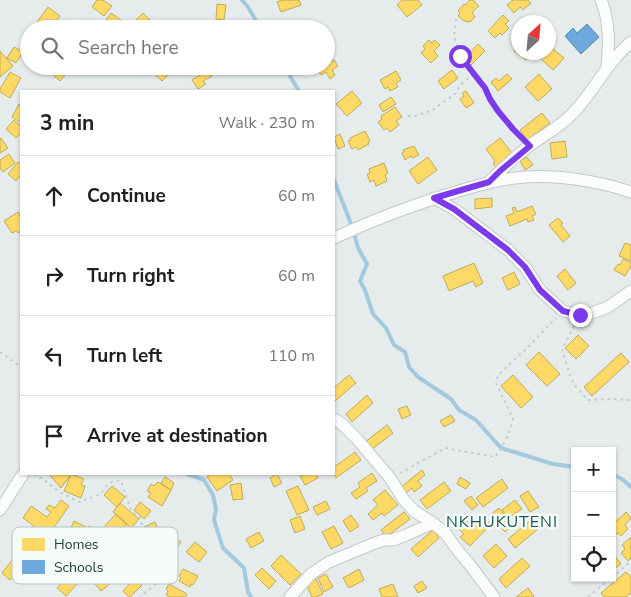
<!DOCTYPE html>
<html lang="en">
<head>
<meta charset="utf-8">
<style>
  :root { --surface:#fff; --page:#f6f6f6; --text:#202124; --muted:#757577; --line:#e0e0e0 }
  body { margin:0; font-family:"Nunito Sans",sans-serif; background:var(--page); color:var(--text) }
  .controls { position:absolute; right:15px; bottom:15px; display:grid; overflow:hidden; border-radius:0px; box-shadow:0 1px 4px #0004 }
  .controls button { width:45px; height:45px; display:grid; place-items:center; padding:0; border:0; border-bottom:1px solid var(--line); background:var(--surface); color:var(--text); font:25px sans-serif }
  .compass { position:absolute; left:511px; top:15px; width:45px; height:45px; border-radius:50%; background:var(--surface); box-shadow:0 1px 4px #0004; rotate:26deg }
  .stop { position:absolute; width:15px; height:15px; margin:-11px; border:4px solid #7c3aed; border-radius:50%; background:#fff }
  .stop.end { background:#7c3aed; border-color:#fff; box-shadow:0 1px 5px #0008 }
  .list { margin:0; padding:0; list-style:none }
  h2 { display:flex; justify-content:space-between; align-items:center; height:65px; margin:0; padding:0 20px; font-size:21px }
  h2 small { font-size:16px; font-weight:400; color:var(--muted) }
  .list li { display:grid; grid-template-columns:32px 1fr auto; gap:15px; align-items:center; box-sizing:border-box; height:80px; padding:0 20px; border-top:1px solid var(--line) }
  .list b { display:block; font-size:19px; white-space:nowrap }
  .list em { font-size:16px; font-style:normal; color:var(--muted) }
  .icon { flex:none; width:28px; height:28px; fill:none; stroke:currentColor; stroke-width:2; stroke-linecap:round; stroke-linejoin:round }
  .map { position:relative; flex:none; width:631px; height:597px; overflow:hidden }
  .search { position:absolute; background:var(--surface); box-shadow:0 1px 4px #0004; left:20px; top:20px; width:315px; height:55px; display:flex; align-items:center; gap:12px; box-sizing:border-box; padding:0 18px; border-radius:28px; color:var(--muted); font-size:19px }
  .panel { position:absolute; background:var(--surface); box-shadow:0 1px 4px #0004; left:20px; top:90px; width:315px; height:385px; border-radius:0px }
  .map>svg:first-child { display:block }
  .homes { fill:#ffd966; stroke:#bcac5b }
  .schools { fill:#6fa8dc; stroke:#578aae }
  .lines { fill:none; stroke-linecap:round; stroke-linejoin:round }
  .stream { stroke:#a3c9de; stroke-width:4 }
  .minor-casing { stroke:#c3c9c8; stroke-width:13 }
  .path { stroke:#c1cccb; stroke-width:2; stroke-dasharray:2.5 4; stroke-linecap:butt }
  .minor { stroke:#fbfcfc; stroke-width:11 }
  .route { stroke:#7c3aed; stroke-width:6 }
  .labels { text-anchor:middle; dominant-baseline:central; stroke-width:5; stroke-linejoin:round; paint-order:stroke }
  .quarter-label { font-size:16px; letter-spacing:1px; fill:#1a5856; stroke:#f5fbf9 }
  .key { fill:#f5fbf9; stroke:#b5c4c2; stroke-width:1 }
  .key-label { font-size:14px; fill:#204341 }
</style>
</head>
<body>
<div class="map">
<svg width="631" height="597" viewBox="0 0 631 597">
  <rect width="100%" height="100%" fill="#e6eceb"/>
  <path class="homes" d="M97,0h6l9,6 -8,10 -12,-9z
    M282,0h17l2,5 -20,7 -4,-10z
    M402,0h16l4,5 -15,12 -10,-12z
    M470,0h3l6,6 -7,6 3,5 -5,5 -6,-1 -6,-5 2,-3 -2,-2 6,-7 1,1z
    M513,0h15l3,3 -8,7 -3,-3 -6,6 -7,-8z
    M217,4l9,1 -2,15 -8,-1z
    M48,7l12,9 -9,13h-4l-10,-7z
    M111,13l10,7 -6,9h-12l-2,-2z
    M143,13l9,9 -6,7h-10l-5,-4z
    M503,15l6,6 -4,3 4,4 -7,7 -2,-2 -5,5 -7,-7z
    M74,20l10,8 -1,1h-16z
    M429,40l2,3 4,-3 5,5 -6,6 4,5 -7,7 -10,-10 4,-4 -2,-3z
    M478,44l7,7 -14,14 -7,-6z
    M518,46v6h15l-7,8 -12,-9z
    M14,47l9,5 -7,11 -9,-5z
    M551,47l13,11 -11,12 -12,-11 5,-7h2v-2z
    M0,51l13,15 -13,11z
    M334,60l4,6 -6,4 3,5 -5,4 -4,-7 -5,3 -5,-9h10v-2z
    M54,66h13l3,3 -10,12 -11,-9z
    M158,66h11l4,4 -11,11 -10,-9z
    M208,70l4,6 -9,5 3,3 -8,5 -6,-9z
    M452,70l6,8 -14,11 -6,-8z
    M396,71l5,9 -5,3 2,4 -8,4 -2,-4 -3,2 -5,-9z
    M10,72l11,6 -11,20 -10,-6v-3z
    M507,74l5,5 -14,12 -7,-9 5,-4 3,3z
    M539,74l13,15 -14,12 -13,-14z
    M352,91l10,12 -15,13 -11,-12z
    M466,91l8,12 -8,5 -6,-9 4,-3 -2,-3z
    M391,97l5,7 -13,8 -4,-7z
    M19,104l2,1v18l-9,-6z
    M395,107l7,10 -6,4 3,4 -9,7 -3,-4 -3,2 -6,-8 4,-3 -1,-3z
    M542,113l8,10 -23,17 -7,-10z
    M14,120l7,7v6l-5,5 -10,-9z
    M365,131l5,10 -2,1 1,2 -11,6 -2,-3 -4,2 -4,-8 3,-1 -1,-2z
    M340,134l5,12 -7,3 -4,-12z
    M1,138l7,10 -8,5v-14z
    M500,138l13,16 -14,17 -6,-7 2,-3 -9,-12z
    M565,141l2,16 -15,2 -2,-16z
    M414,146l5,9 -7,3 -1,-2 -6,4 -3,-7 2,-1 -1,-2z
    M9,154l6,9 -12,9 -3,-4v-8z
    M428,157l9,13 -19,14 -9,-13z
    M527,157l6,8 -8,5 -5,-9z
    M18,162l3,2v11l-5,6 -8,-7z
    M384,163l4,10 -3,2 2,6 -11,5 -2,-6 -4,2 -3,-8 3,-1 -1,-4z
    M492,198v9l-17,2v-10z
    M532,206l4,8 -4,2 2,4 -6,2 -1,-3 -17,7 -4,-10 8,-3 -2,-5 3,-1 2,5z
    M18,212l3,6v13l-3,2 -2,-2 -4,2 -8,-12z
    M558,218l5,5 -2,2 9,11 -7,6 -14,-17z
    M625,243l6,2v16l-12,-5z
    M623,259l8,4v3l-6,10 -11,-6 4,-6 2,1z
    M474,263l9,20 -7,4 -3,-6 -24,10 -6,-15z
    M565,269l11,14 -8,7 -11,-14z
    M514,272l6,12 -12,6 -6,-12z
    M578,335l11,11 -13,13 -11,-11z
    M539,352l21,22 -13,12 -21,-21z
    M621,353l8,9 -37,34 -8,-9z
    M349,375l7,8 -21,18 -1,-1v-12z
    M513,375l20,22 -12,11 -20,-22z
    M367,395l6,8 -21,19 -6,-8z
    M407,406l4,9 -9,4 -4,-10z
    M451,415l4,6 -11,6 -4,-6z
    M387,425l6,8 -22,17 -6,-8z
    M355,452l6,8 -25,18 -2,-4v-7z
    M422,470l3,5 -7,6 4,5 -8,6 -2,-4 -7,6 -5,-6z
    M372,473l5,8 -11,7 2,3 -12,8 -5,-6 9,-6 -2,-4z
    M49,474h22l-10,14z
    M71,474l13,5 -3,6 4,1 -4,12 -17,-7z
    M211,474h18l4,6 -16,11 -10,-14z
    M277,474l5,9 -8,4 -4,-9z
    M305,474h11l2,4 -13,7 -5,-9z
    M165,477l9,6 -3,7 -10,-7z
    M460,477l10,6 -4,6 -9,-5z
    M502,479l6,9 -25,19 -7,-9z
    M158,482l13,8 -9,16 -14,-9 3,-4 -4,-2 4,-7 3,2z
    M444,482l7,9 -24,18 -7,-9z
    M241,483l2,16 -10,1 -3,-15z
    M112,486l13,11 -8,10 -13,-12z
    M298,486l11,24 -12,5 -11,-24z
    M385,490l13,15 -14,11 -2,-3 -9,7 -5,-6 10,-9 -5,-5z
    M528,491l11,16 -9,5 -10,-16z
    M471,496l7,9 -6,5 -8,-9z
    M61,500l8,6 -26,37 -14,-10 5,-7 -11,-8 8,-12 16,11 4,-5 -5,-3 3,-4 6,3z
    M515,500l7,9 -14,9 -6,-8z
    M326,501l4,8 -13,6 -4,-8z
    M140,502l11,9 -7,8 -10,-9z
    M120,503l19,16 -8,9 -18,-16z
    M499,508l14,17 -8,7 -15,-17z
    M404,512l6,7 -24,18 -5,-7z
    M626,512l5,6 -6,7 3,4 -7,7 -3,-3 -6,5v-13z
    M116,514l11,10 -14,15 -11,-10z
    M351,515l8,11 -9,6 -7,-11z
    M300,516l5,13 -10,4 -5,-13z
    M483,517l8,7 -21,22 -10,-9 4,-3 -5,-5 8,-8 6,6z
    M531,520l7,9 -23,19 -7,-9z
    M74,521l14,7 -6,11 -13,-7z
    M155,522l6,14 -11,5 -6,-14z
    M89,526l9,5 -7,12 -9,-4z
    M334,526l9,17 -12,6 -9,-17z
    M433,530l6,8 -21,19 -7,-8z
    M259,532l5,9 -13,7 -5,-9z
    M170,534l11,8 -12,15 -10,-9z
    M631,537v21l-3,3 -7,-8 4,-4 -3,-4z
    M27,541l9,7 -26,32 -8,-7z
    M195,542l12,10 -8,10 -13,-10z
    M496,544l11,12 -13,12 -11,-12z
    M281,555l20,19 -11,11 -19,-19z
    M614,555l7,9 -9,6v-14z
    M522,558l8,8 -24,22 -7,-9z
    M262,568l14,13 -7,8 -14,-14z
    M183,569l15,7 -5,9 -2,-1 -1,3 -11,-6 2,-3 -2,-2z
    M359,569l5,11 -15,8 -6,-10z
    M626,572l5,5v16l-5,4h-22l-3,-4z
    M71,573l8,9 -13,14 -9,-8z
    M326,574l7,13 -9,5 -6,-14z
    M104,575l7,8 -10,8 -6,-7z
    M135,578l7,7 -12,12h-1l-6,-6z
    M316,579l7,15 -7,3h-4l-6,-13z
    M422,581l5,7 -9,5 -4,-7z
    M169,584l18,10 -2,3h-15l-4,-2 2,-4 -2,-2z
    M393,584l5,13h-16l-3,-8z
    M528,588l6,8 -1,1h-17z"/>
  <path class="schools" d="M587,24l12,13 -18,17 -16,-18 8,-8 4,5z"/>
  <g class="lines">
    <path class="stream" d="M242,0l6,7 13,22
      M284,66l15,25
      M334,180l19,49 5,19 9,16 -7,17 5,9 8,24 13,14 8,17 11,7 4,15 9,10 33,22 8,11 17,10 25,28 52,16 22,3
      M187,474l17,6 9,15 3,14 -2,11 9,28 21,20 4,24 3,5
      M612,474l10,5 9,8"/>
    <defs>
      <path id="minor" d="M601,0c9,21 8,45 6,67
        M489,182c13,-13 26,-25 40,-36 15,-11 31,-19 43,-32 22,-22 35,-52 59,-72
        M434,198l20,11 54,41 17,17 15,23 23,21 17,4 12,-2 16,-6 23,-16
        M334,238c41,-19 84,-35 128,-48 21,-6 42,-12 64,-13 33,-2 73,4 105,15
        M334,419l8,5 15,15 33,39 14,22 10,11 19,12 12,10 14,19 11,13 24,32
        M0,510l23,-36
        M290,597l21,-23 18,-12 46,-19 9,-3h9l13,-5 27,-12"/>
    </defs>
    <use href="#minor" class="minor-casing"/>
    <path class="path" d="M456,19l-2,17 6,20 25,32 5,11 8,12 23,26
      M408,116h7l18,-6 23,-17 5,-9 13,-10
      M574,326l-12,23 9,29 5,9 12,13 23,-1 20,1
      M0,352l21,15
      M400,473l45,-25 50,9c8,-11 15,-24 18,-38l-17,-36 2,-8 27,-25 31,-32
      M34,474l13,8 11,9 21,11c6,-3 14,-4 19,-7 9,-6 10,-16 23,-14l10,29 10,9c1,6 0,16 2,21 6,13 24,12 30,23l-1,8 -32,26
      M612,578l19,-17
      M588,597l23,-19"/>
    <use href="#minor" class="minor"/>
  </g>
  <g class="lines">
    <path class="route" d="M460,56l25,32 5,11 8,12 15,18 17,17 -30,25 -11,11 -55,16 20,11 54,41 17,17 15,23 23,21 17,4"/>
  </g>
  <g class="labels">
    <g class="quarter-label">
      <text x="502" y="522">NKHUKUTENI</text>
    </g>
  </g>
  <rect x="12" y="527" width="166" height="57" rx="8" class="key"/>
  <rect x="22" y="538" width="23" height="13" fill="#ffd966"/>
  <rect x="22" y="560" width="23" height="14" fill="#6fa8dc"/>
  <g class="key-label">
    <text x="54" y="549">Homes</text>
    <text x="54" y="572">Schools</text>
  </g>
</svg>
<div class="controls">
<button>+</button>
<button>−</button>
<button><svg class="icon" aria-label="locate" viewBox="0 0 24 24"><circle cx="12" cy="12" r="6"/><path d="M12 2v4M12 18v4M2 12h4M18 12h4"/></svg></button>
</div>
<svg class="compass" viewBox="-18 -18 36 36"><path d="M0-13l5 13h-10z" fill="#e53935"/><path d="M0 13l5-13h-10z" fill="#757577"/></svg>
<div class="stop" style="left:460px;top:56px"></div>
<div class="stop end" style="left:580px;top:315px"></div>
<div class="search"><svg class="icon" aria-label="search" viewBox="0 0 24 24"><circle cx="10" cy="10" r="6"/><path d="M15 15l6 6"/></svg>Search here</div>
<section class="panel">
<h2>3 min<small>Walk · 230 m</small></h2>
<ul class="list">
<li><svg class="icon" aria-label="ahead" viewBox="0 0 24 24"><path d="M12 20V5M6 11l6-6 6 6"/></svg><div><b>Continue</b></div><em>60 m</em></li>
<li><svg class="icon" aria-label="right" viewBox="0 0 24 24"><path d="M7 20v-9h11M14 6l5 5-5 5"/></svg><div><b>Turn right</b></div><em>60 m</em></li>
<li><svg class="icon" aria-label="left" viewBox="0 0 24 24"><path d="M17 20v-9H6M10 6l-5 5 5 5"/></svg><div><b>Turn left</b></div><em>110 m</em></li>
<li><svg class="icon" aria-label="arrive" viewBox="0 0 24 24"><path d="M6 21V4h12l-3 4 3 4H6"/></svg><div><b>Arrive at destination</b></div></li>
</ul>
</section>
</div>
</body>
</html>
